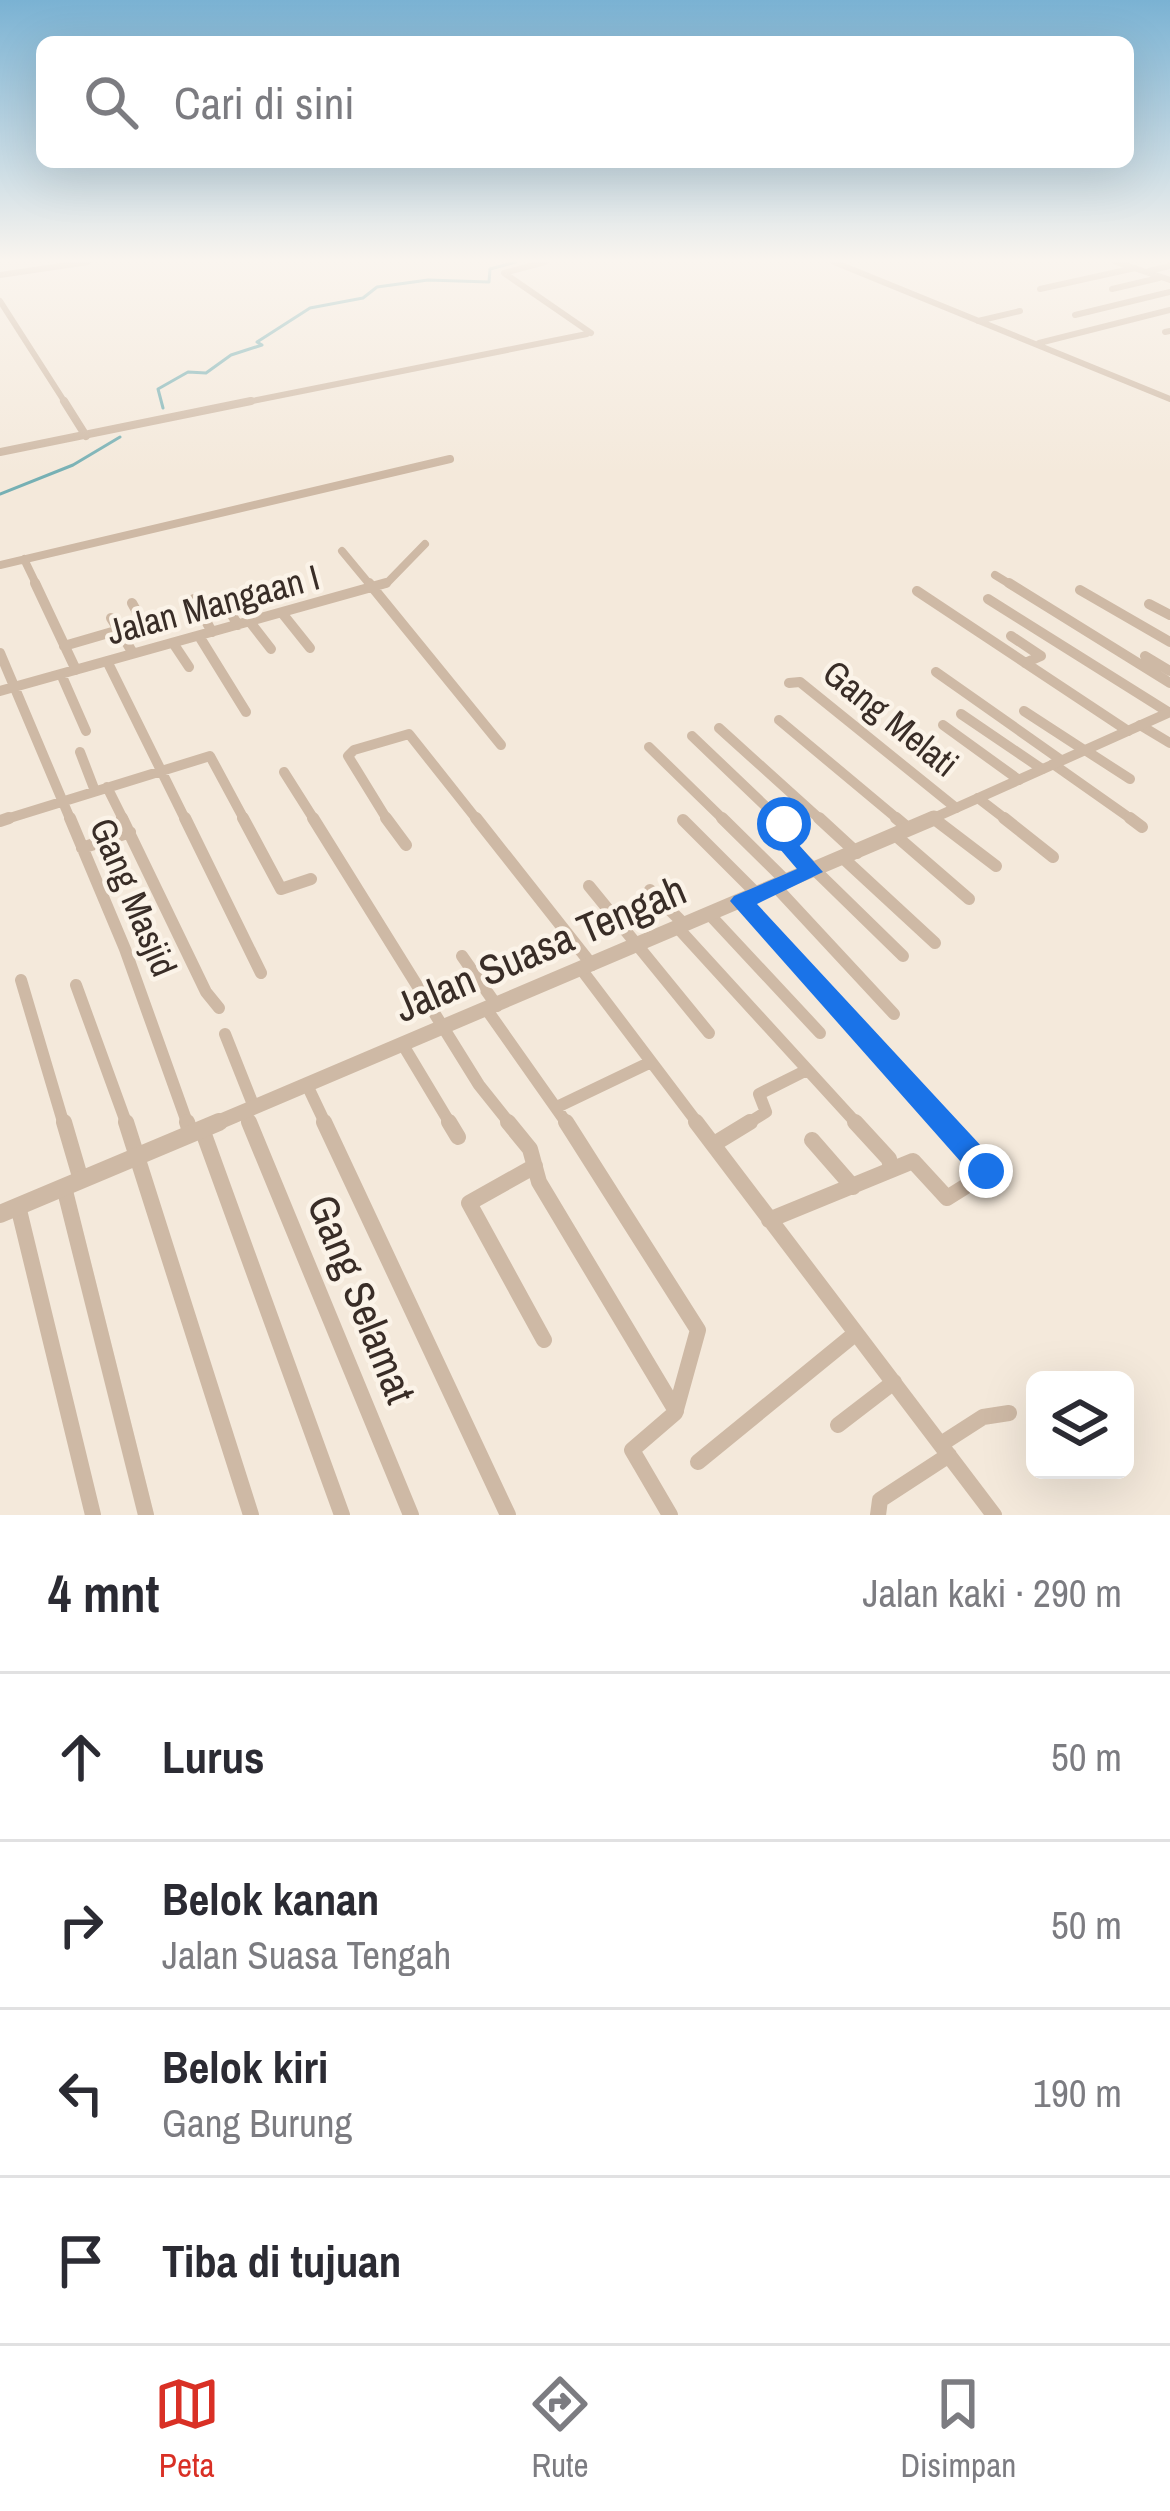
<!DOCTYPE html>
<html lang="id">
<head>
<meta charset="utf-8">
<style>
  :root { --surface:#fff; --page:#f7f7f7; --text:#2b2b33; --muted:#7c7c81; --line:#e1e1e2; --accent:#d93025 }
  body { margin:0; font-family:"Archivo Narrow",sans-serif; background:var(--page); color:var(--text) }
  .controls { position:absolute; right:36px; bottom:36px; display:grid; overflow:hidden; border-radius:18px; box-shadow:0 12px 48px #0002 }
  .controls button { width:108px; height:108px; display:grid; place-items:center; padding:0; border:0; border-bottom:3px solid var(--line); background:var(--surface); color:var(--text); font:60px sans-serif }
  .stop { position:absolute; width:36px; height:36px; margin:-27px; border:9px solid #1a73e8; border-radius:50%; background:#fff }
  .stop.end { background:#1a73e8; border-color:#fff; box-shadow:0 3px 12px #0008 }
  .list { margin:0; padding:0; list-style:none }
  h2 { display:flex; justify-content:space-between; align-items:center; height:156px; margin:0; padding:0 48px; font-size:51px }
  h2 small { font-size:39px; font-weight:400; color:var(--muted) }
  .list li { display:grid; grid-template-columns:78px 1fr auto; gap:36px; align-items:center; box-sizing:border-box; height:168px; padding:0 48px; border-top:3px solid var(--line) }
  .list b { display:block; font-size:45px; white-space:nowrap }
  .list p { margin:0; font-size:39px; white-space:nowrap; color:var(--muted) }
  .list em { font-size:39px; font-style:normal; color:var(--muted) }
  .icon { flex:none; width:66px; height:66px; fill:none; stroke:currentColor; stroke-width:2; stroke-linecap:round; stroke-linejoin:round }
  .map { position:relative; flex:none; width:1170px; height:1515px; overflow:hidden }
  .search { position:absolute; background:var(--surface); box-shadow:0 12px 48px #0002; left:36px; right:36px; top:36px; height:132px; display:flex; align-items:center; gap:30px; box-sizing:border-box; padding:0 42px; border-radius:18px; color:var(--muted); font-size:45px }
  .sheet { height:828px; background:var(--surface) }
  nav { display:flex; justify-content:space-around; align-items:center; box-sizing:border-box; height:168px; border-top:3px solid var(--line); background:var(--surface); font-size:33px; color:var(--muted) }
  nav a { display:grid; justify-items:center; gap:6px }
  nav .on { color:var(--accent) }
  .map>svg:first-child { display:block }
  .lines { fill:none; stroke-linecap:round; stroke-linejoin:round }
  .stream { stroke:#76b0b4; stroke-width:3 }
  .minor-far4 { stroke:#ceb9a5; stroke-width:6 }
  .minor-far3 { stroke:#ceb9a5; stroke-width:8 }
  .minor-far2 { stroke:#ceb9a5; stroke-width:10 }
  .minor-far1 { stroke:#ceb9a5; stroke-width:12 }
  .minor { stroke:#ceb9a5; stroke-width:16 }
  .tertiary-far2 { stroke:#ceb9a5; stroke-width:10 }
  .tertiary-far1 { stroke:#ceb9a5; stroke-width:15 }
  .tertiary { stroke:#ceb9a5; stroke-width:18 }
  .route { fill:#1a73e8 }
  .labels { text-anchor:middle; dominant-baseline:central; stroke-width:9; stroke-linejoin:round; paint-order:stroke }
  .street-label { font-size:36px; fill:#392d27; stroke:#fbf3e8 }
  .near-street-label { font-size:42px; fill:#392d27; stroke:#fbf3e8 }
</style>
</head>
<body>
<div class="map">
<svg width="1170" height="1515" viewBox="0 0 1170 1515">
  <rect width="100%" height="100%" fill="#f4e9db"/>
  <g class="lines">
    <path class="stream" d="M163,408l-5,-19 30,-17 18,1 25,-18 31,-10 -5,-3 53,-34 53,-10 14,-11 51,-7 61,2 1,-13 26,-7
      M0,494l73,-29 47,-28"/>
    <path class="minor-far4" d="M545,262l-41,11 87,60
      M834,262l336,137
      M1116,262l54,18
      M1149,271l21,-5
      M0,275l88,-13
      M1040,289l95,-21
      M1112,289l47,-11
      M0,301l66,103
      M1075,315l95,-23
      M978,321l42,-10
      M1165,332l5,-1
      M1039,343l131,-33
      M237,404l350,-70"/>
    <path class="minor-far3" d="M64,401l22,35
      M0,452l251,-51
      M342,551l29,35
      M24,559l13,27
      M0,565l450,-106
      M995,575l18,11
      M375,586l12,-3 38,-39"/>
    <path class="minor-far2" d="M35,583l41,87
      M369,583l132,162
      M1009,583l161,100
      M1080,590l90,52
      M917,591l211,140
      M194,599l18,33
      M988,599l180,113
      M224,602l14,23
      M1149,604l21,11
      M282,613l28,35
      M111,618l22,35
      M250,622l21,27
      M199,636l47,76
      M1011,636l30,20 -16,7
      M173,643l16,24
      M64,646l79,-23 -11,-20
      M0,653l71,168
      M1145,656l25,15
      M107,661l79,160
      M936,672l125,88
      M61,674l25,57
      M789,683l11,-1 156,126
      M0,691l386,-108
      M1024,711l60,39
      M961,714l81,55
      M779,720l121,101
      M943,725l76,55
      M1140,725l30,18
      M719,728l103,93
      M692,736l89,85
      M649,747l76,74
      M1085,750l45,29
      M80,752l15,39
      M1053,764l81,57
      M284,772l31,49
      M107,787l17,34
      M978,798l30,23
      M933,818l4,3
      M0,821l210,-65 35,65
      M388,821l-40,-65 6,-6 55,-16 69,87"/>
    <path class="minor-far1" d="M70,818l55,131 63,176
      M122,818l84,174 13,16
      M185,818l76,155
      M243,818l38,71 30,-10
      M313,818l166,267 32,40
      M386,818l20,27
      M476,818l116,147
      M722,818l65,64
      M778,818l8,10 -7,7 124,121
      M819,818l38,35
      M896,818l13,11
      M933,818l63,48
      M1004,818l49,39
      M1130,818l12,9
      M683,820l75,75
      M0,821l9,-3
      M895,835l74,64
      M82,848l48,-16
      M843,858l92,85
      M589,886l120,147
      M776,887l118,127
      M650,890l35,35
      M742,901l201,224
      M710,915l110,118
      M678,928l180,197
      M462,956l35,50
      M581,969l118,156
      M21,980l43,145
      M76,985l51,140
      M487,1010l81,115
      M225,1034l29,73
      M403,1045l48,80
      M307,1085l19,40
      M557,1107l94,-45
      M245,1111l6,14
      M745,1125l21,-13 -7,-18 48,-24"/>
    <path class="minor" d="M64,1122l17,58
      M126,1122l125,393
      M187,1122l4,12
      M249,1122l162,393
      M324,1122l184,393
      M449,1122l9,15
      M508,1122l22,27 9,33 137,229
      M566,1122l132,208 -23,83 -43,37 38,65
      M696,1122l298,393
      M855,1122l34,37 2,9
      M202,1129l140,386
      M812,1140l41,47
      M714,1144l36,-22
      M535,1166l-66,37 75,137
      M64,1187l82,328
      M18,1206l75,309
      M769,1220l144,-59 34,37 40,-25 -46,-51
      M838,1425l56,-43
      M941,1444l42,-27 26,-4
      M698,1462l158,-129
      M878,1515l2,-15 69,-45"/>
    <path class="tertiary-far2" d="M927,821l243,-109"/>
    <path class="tertiary-far1" d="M212,1125l722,-307"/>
    <path class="tertiary" d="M0,1214l219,-92"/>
  </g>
  <linearGradient id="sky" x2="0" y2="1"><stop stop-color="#7ab2d3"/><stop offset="0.55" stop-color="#faf5ef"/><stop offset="1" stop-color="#faf5ef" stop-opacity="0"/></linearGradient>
  <rect width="1170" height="474" fill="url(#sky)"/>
  <path class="route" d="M784,817l7,2 6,9 -6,8 32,36 -66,32 239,258 4,9 -4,8h-20l-246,-278 4,-5 63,-27 -29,-34 9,-16z"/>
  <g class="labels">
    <g class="street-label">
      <text transform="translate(213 604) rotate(-15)">Jalan Mangaan I</text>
      <text transform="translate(891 718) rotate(39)">Gang Melati</text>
      <text transform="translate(134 897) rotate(67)">Gang Masjid</text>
    </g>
    <g class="near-street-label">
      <text transform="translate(540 948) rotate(-23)">Jalan Suasa Tengah</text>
      <text transform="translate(362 1299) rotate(68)">Gang Selamat</text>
    </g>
  </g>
</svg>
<div class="controls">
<button><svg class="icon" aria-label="layers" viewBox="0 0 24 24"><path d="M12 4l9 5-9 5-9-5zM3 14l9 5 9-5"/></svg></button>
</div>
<div class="stop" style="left:784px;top:824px"></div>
<div class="stop end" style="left:986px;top:1171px"></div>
<div class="search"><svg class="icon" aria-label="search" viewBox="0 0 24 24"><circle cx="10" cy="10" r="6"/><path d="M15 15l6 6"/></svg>Cari di sini</div>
</div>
<section class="sheet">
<h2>4 mnt<small>Jalan kaki · 290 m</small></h2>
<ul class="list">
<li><svg class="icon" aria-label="ahead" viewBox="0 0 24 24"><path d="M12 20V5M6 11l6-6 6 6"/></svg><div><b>Lurus</b></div><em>50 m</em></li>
<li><svg class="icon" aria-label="right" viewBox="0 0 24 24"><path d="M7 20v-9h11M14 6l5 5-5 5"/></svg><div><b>Belok kanan</b><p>Jalan Suasa Tengah</p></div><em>50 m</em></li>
<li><svg class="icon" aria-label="left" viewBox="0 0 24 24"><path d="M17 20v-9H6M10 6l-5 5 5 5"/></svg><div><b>Belok kiri</b><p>Gang Burung</p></div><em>190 m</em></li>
<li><svg class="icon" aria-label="arrive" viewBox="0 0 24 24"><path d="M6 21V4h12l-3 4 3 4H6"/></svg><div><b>Tiba di tujuan</b></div></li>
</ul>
</section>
<nav>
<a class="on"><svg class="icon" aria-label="map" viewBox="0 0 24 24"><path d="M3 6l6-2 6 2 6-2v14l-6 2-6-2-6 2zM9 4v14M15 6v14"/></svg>Peta</a>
<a><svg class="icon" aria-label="directions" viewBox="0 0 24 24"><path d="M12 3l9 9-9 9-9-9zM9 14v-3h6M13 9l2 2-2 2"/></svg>Rute</a>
<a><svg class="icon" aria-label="saved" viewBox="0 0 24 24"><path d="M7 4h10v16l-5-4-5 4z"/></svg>Disimpan</a>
</nav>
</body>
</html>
